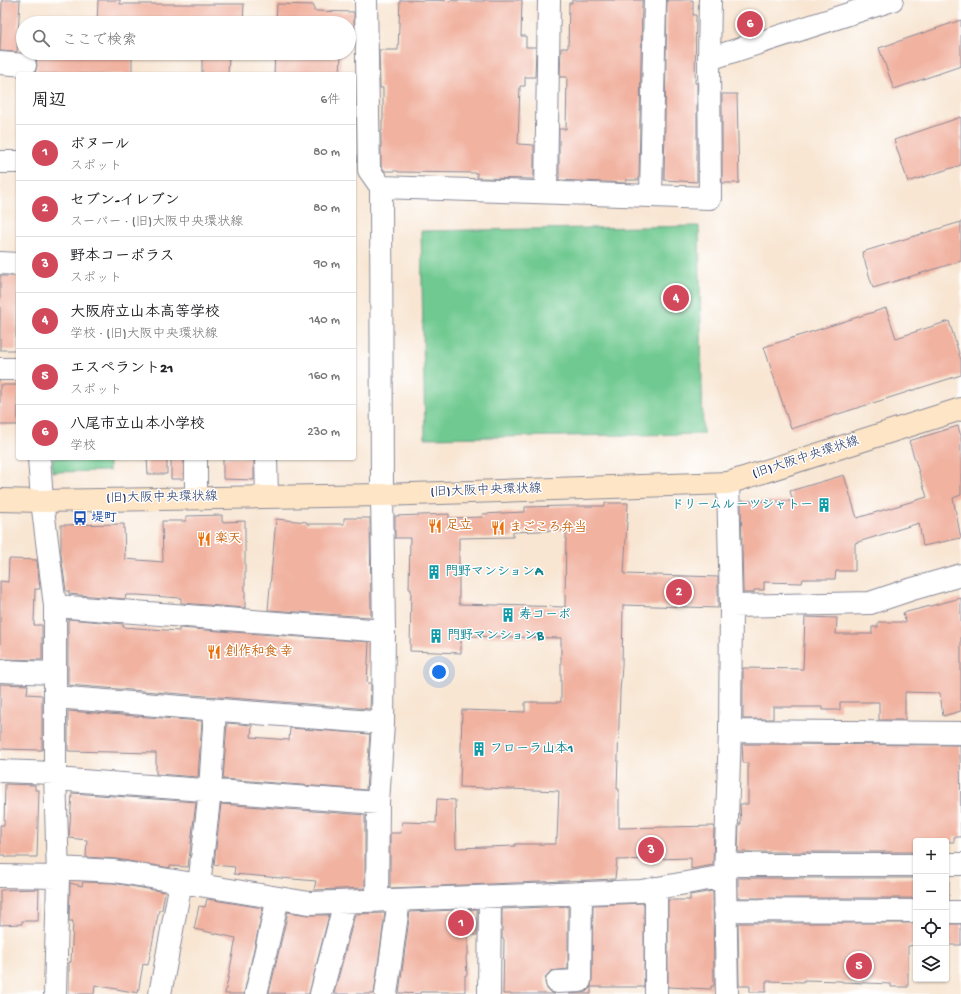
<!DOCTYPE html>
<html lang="ja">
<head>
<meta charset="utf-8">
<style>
  :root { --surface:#fff; --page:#f2f2f2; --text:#202124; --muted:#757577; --line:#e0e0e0; --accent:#d1495b }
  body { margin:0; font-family:"Gochi Hand","Klee One",sans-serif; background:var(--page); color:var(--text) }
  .controls { position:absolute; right:12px; bottom:12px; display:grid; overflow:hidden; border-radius:4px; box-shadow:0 1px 3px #0004 }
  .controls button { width:36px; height:36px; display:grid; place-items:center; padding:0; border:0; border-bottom:1px solid var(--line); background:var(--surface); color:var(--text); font:20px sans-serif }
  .you { position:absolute; left:439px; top:672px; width:14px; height:14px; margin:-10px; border:3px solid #fff; border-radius:50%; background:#1a73e8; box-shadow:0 0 0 6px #1a73e833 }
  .badge { display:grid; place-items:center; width:26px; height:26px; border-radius:50%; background:var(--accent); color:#fff; font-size:13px; font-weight:700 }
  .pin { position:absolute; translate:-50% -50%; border:2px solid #fff; box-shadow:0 1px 4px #0006 }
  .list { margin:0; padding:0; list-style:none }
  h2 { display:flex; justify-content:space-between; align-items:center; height:52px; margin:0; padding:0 16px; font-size:17px }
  h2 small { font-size:13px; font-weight:400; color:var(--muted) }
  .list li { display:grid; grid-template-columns:26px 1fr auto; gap:12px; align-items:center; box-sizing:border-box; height:56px; padding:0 16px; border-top:1px solid var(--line) }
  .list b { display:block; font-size:15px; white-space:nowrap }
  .list p { margin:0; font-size:13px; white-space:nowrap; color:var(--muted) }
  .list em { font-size:13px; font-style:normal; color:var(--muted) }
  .icon { flex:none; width:22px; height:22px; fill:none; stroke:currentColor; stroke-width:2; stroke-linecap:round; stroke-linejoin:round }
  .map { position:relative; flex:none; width:961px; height:994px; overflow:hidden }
  .search { position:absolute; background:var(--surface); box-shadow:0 1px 3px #0004; left:16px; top:16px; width:340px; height:44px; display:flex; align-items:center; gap:10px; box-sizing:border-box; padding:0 14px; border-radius:22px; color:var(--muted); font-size:15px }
  .panel { position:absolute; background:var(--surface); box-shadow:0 1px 3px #0004; left:16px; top:72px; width:340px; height:388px; border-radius:4px }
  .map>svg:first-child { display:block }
  .green { fill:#70c990; stroke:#467c77 }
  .building { fill:#f1b2a0; fill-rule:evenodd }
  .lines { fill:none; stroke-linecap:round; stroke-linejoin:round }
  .street-casing { stroke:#8a8a98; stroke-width:24 }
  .secondary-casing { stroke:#8a8a98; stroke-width:24 }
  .street { stroke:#fff; stroke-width:22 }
  .secondary { stroke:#fee5c5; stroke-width:22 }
  .labels { text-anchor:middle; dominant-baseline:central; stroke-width:3; stroke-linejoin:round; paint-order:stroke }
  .street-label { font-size:13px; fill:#1b2f5e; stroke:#fff }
  .culture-label { font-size:13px; font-weight:bold; fill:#0d838f; stroke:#fff; text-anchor:start }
  .transit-label { font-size:13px; font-weight:bold; fill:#164399; stroke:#fff; text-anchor:start }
  .food-label { font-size:13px; font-weight:bold; fill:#c56008; stroke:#fff; text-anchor:start }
</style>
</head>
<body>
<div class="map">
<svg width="961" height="994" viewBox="0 0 961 994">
  <rect width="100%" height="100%" fill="#fff"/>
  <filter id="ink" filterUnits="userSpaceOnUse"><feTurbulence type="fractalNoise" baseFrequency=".025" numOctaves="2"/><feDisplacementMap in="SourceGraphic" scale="8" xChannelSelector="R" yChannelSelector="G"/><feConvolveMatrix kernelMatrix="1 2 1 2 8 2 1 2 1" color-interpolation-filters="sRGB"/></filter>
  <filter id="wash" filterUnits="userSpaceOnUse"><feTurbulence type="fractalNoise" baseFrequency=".012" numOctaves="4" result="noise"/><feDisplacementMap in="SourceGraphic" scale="16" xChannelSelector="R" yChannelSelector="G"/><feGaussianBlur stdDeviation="0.9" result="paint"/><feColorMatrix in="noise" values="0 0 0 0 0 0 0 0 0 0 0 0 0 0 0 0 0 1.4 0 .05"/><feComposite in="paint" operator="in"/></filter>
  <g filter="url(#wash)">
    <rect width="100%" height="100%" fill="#f8e6d3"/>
    <path class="green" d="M699,226l4,208 -278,4 -4,-207z
      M52,458h57v13l-57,1z"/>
    <g id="blocks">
      <path class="building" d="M2,0h18l-3,52 -17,-1z
        M98,0h22v4h124l-1,19h-146z
        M400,0l84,1v-1h38l-1,36h5v11h10l-1,30h-10v9h-5l-2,58 16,1v34l-57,-1v-5l-79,-1v-1h-13l-4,-5v-35h1v-11h1v-32h-3l-1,-38h19z
        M572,0h70l-3,180h-13v3l-67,-3v-51h7l1,-52h-7l1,-29h7l1,-45h3z
        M667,0h26v15h3l-1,68h2v99l-33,-2z
        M277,4l37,1v6l40,1v22h-5v-11h-73z
        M961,20v46l-67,23 -15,-41z
        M36,53h96v21h-97l2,-8z
        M202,53h38v4h-11l-1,17h-26z
        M275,53h66l-1,21h-66z
        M722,94h15l2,89h-17z
        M961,117v48l-53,17 -14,-42z
        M961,222v39l-88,27 -11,-36z
        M0,276h17l-1,74h-16z
        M886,308l10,30 53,-17 12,39v15l-170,54 -27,-82z
        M0,385h18v40h-18z
        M958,426l3,10v59l-8,3 8,40 -38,8 -4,-23 -64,20v28h-19l-1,8h-32l-1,4 -38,-1v8h-10v3h-11l-2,-92h52l-3,-10 54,-16 13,43 70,-21 -18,-56z
        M147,458h20v16h-19z
        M223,458h31v22l-31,-1z
        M184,459v20h-13v-19z
        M605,503h23l-4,71 94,3v31l-95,-3 -1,61 -2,25 -3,98h2v39l95,-2 -1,39 -22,4v-11l-74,2 -2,19 -225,9v-55h11l1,-11 34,1 1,-24 18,1 1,48 59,-2v-2h41v-6h1l2,-47 -99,-4 2,-77 63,2v-10h36v-64l-100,-2v17l-51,-2 1,-62h-2l1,-51h-15v-22l54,-2v4l34,-1 -1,-3 43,-2v-5l42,-1h38zM566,530l-1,77 -106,-3v-66l54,-1v-5z
        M222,515v7l23,-1v87l-64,-5v-5l-44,-3h-11l-1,4 -56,-5v-3h-3l-5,-37v-29l63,-1 1,35 38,3 -1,-41h24v-5z
        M344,518h26l1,98 -1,1 -102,-7 8,-91 31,3v2h37z
        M9,559l28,1 3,29h-5l-1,36h8v35l-42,-1v-78l8,1z
        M961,598v113l-18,5 -3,-23 -35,-1v28h-26v-18h-39v8h-17v-3h-50v12h-30v-51l60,1 2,-52 32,1 -1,16h36v-7h6v-5h28l-3,-9z
        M68,619l55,5v3l56,4v-3l190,14 -2,41h4l-1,26 -302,-24z
        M0,684l28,1 -1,9 15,1v55l-42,-1z
        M68,711l134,10 -4,56 -42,-3v-21l-88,-2z
        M227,723l25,2 -1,12 38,3 1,-12 80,6 -4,56 -143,-11z
        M742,744l218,1 1,92h-7v5l-38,-1v11h-178l1,-28h2l-1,-20h8v-41h-5z
        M5,784l30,1v5h4l-2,67h-31v-2h-6v-30h4z
        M72,793l124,9 -8,65 -18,-1v2l-54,-9 -30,-2 1,-17 -18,-2z
        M221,804l144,11v73l-51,2 2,-9 -82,-7 1,-7 -21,-2z
        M946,877h3v23h-3z
        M738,878h178v20h-178z
        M83,882l30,1 52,9 -3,18h-3l-11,55 -5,-1 -5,29 -43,-8 -1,9h-25v-32h2l2,-41h-4l1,-38 12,3z
        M39,889l-1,32h-16v3l-22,1v-35z
        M713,891l1,95h-3v3l-43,-2v-87h22v-5z
        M207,899l56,9 -19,86h-19l11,-56 -42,-9 5,-23 6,1z
        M644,903v84h-53v7h-22l17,-2 5,-5 1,-6 1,-76z
        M568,906v63l-17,2 -5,5 -1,6 2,7 4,4 4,1h-52l1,-55h-2v-30z
        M477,909v26h-9v20l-2,1 1,19h-2v17h-45v2l-21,-1 11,-81z
        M288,912l21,3h20l-20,79 -40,-1z
        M385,913l-11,81h-40l21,-80z
        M738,923h178v22l-8,1v41h-17v-3l-49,-2v-1l-38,-1v2l-38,-1v11h-16v-6h-11z
        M946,924h15v21h-15z"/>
    </g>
  </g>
  <g filter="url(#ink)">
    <use href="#blocks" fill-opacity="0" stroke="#8a8a98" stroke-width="1"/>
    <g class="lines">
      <defs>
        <path id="street" d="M366,0l3,170 12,17 1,308 2,136 -1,92 -5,80 -1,98
          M709,59l183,-59
          M0,63l25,2
          M0,162h18
          M381,187l329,11 -1,-139 1,-59
          M546,192l3,-192
          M651,195l4,-195
          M0,263l18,1
          M0,369h18
          M39,458l3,43 13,105v167l3,104 -3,117
          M196,458v40
          M266,458l1,38
          M55,606l329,25
          M731,606l139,-3 39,-13 52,-15
          M0,671l54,2
          M55,697l328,26
          M730,731l231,2
          M0,771l55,2
          M55,779l323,24
          M946,864h15
          M726,865h190
          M58,868l56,3 195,32 332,-12 84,-15
          M0,876l58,1
          M199,885l11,-94 5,-81
          M725,910l191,1
          M946,912h15
          M557,982l23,-1 1,-88
          M160,994l21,-112
          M256,994l22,-96
          M321,994l24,-92
          M386,994l13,-94
          M489,994l1,-97
          M656,994v-106
          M727,994l-2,-118 5,-145 1,-125 -3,-123"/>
        <path id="secondary" d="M0,500l42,1 340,-6 346,-12 233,-74"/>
      </defs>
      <use href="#street" class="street-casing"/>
      <use href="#secondary" class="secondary-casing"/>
      <use href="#street" class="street"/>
      <use href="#secondary" class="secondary"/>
    </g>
  </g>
  <defs>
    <symbol id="building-bare" viewBox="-9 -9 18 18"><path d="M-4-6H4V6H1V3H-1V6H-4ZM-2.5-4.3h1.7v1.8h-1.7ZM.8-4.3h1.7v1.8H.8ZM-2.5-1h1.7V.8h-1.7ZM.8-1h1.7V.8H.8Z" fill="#0f9aa8" stroke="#fff" stroke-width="2.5" paint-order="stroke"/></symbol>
    <symbol id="bus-bare" viewBox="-9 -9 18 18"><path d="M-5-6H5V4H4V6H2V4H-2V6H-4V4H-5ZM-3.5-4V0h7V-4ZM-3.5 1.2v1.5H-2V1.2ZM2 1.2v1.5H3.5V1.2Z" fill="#1a4fb4" stroke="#fff" stroke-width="2.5" paint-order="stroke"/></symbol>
    <symbol id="restaurant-bare" viewBox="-9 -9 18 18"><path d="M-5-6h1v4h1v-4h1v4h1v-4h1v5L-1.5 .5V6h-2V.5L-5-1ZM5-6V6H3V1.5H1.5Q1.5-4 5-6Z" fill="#e8710a" stroke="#fff" stroke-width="2.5" paint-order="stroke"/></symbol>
  </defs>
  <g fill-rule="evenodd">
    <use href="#building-bare" x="814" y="495" width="20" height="20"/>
    <use href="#bus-bare" x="70" y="508" width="20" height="20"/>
    <use href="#restaurant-bare" x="425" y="516" width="20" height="20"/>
    <use href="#restaurant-bare" x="488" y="518" width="20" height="20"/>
    <use href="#restaurant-bare" x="194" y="529" width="20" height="20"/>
    <use href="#building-bare" x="424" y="562" width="20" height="20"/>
    <use href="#building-bare" x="498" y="605" width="20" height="20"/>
    <use href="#building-bare" x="426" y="626" width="20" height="20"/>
    <use href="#restaurant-bare" x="204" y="642" width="20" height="20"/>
    <use href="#building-bare" x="469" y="739" width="20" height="20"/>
  </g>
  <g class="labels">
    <g class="street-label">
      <text transform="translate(806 458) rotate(-18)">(旧)大阪中央環状線</text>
      <text transform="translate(486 491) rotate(-2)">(旧)大阪中央環状線</text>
      <text transform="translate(162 498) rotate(-1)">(旧)大阪中央環状線</text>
    </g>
    <g class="culture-label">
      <text x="813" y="505" text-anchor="end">ドリームルーツシャトー</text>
      <text x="445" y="572">門野マンションA</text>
      <text x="519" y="615">寿コーポ</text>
      <text x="447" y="636">門野マンションB</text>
      <text x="490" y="749">フローラ山本1</text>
    </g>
    <g class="transit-label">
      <text x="91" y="518">堤町</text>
    </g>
    <g class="food-label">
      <text x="446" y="526">足立</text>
      <text x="509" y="528">まごころ弁当</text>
      <text x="215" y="539">楽天</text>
      <text x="225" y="652">創作和食 幸</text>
    </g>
  </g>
</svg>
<div class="controls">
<button>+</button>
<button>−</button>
<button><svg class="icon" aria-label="locate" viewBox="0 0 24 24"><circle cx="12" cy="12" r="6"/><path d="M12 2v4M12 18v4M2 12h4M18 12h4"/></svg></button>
<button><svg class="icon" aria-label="layers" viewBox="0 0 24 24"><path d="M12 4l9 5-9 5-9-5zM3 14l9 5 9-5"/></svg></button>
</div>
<div class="you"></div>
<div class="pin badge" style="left:461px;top:923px">1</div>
<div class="pin badge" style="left:679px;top:592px">2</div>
<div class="pin badge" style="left:651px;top:850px">3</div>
<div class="pin badge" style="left:676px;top:298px">4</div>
<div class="pin badge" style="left:859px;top:966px">5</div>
<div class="pin badge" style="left:750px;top:24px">6</div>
<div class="search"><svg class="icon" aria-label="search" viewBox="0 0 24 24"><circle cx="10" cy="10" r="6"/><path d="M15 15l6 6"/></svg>ここで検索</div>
<section class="panel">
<h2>周辺<small>6件</small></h2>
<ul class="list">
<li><span class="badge">1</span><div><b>ボヌール</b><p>スポット</p></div><em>80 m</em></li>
<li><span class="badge">2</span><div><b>セブン-イレブン</b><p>スーパー · (旧)大阪中央環状線</p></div><em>80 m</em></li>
<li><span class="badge">3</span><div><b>野本コーポラス</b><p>スポット</p></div><em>90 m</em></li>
<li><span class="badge">4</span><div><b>大阪府立山本高等学校</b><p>学校 · (旧)大阪中央環状線</p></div><em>140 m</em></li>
<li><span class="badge">5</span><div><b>エスペラント21</b><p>スポット</p></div><em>160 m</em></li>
<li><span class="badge">6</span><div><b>八尾市立山本小学校</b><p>学校</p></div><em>230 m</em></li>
</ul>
</section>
</div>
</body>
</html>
